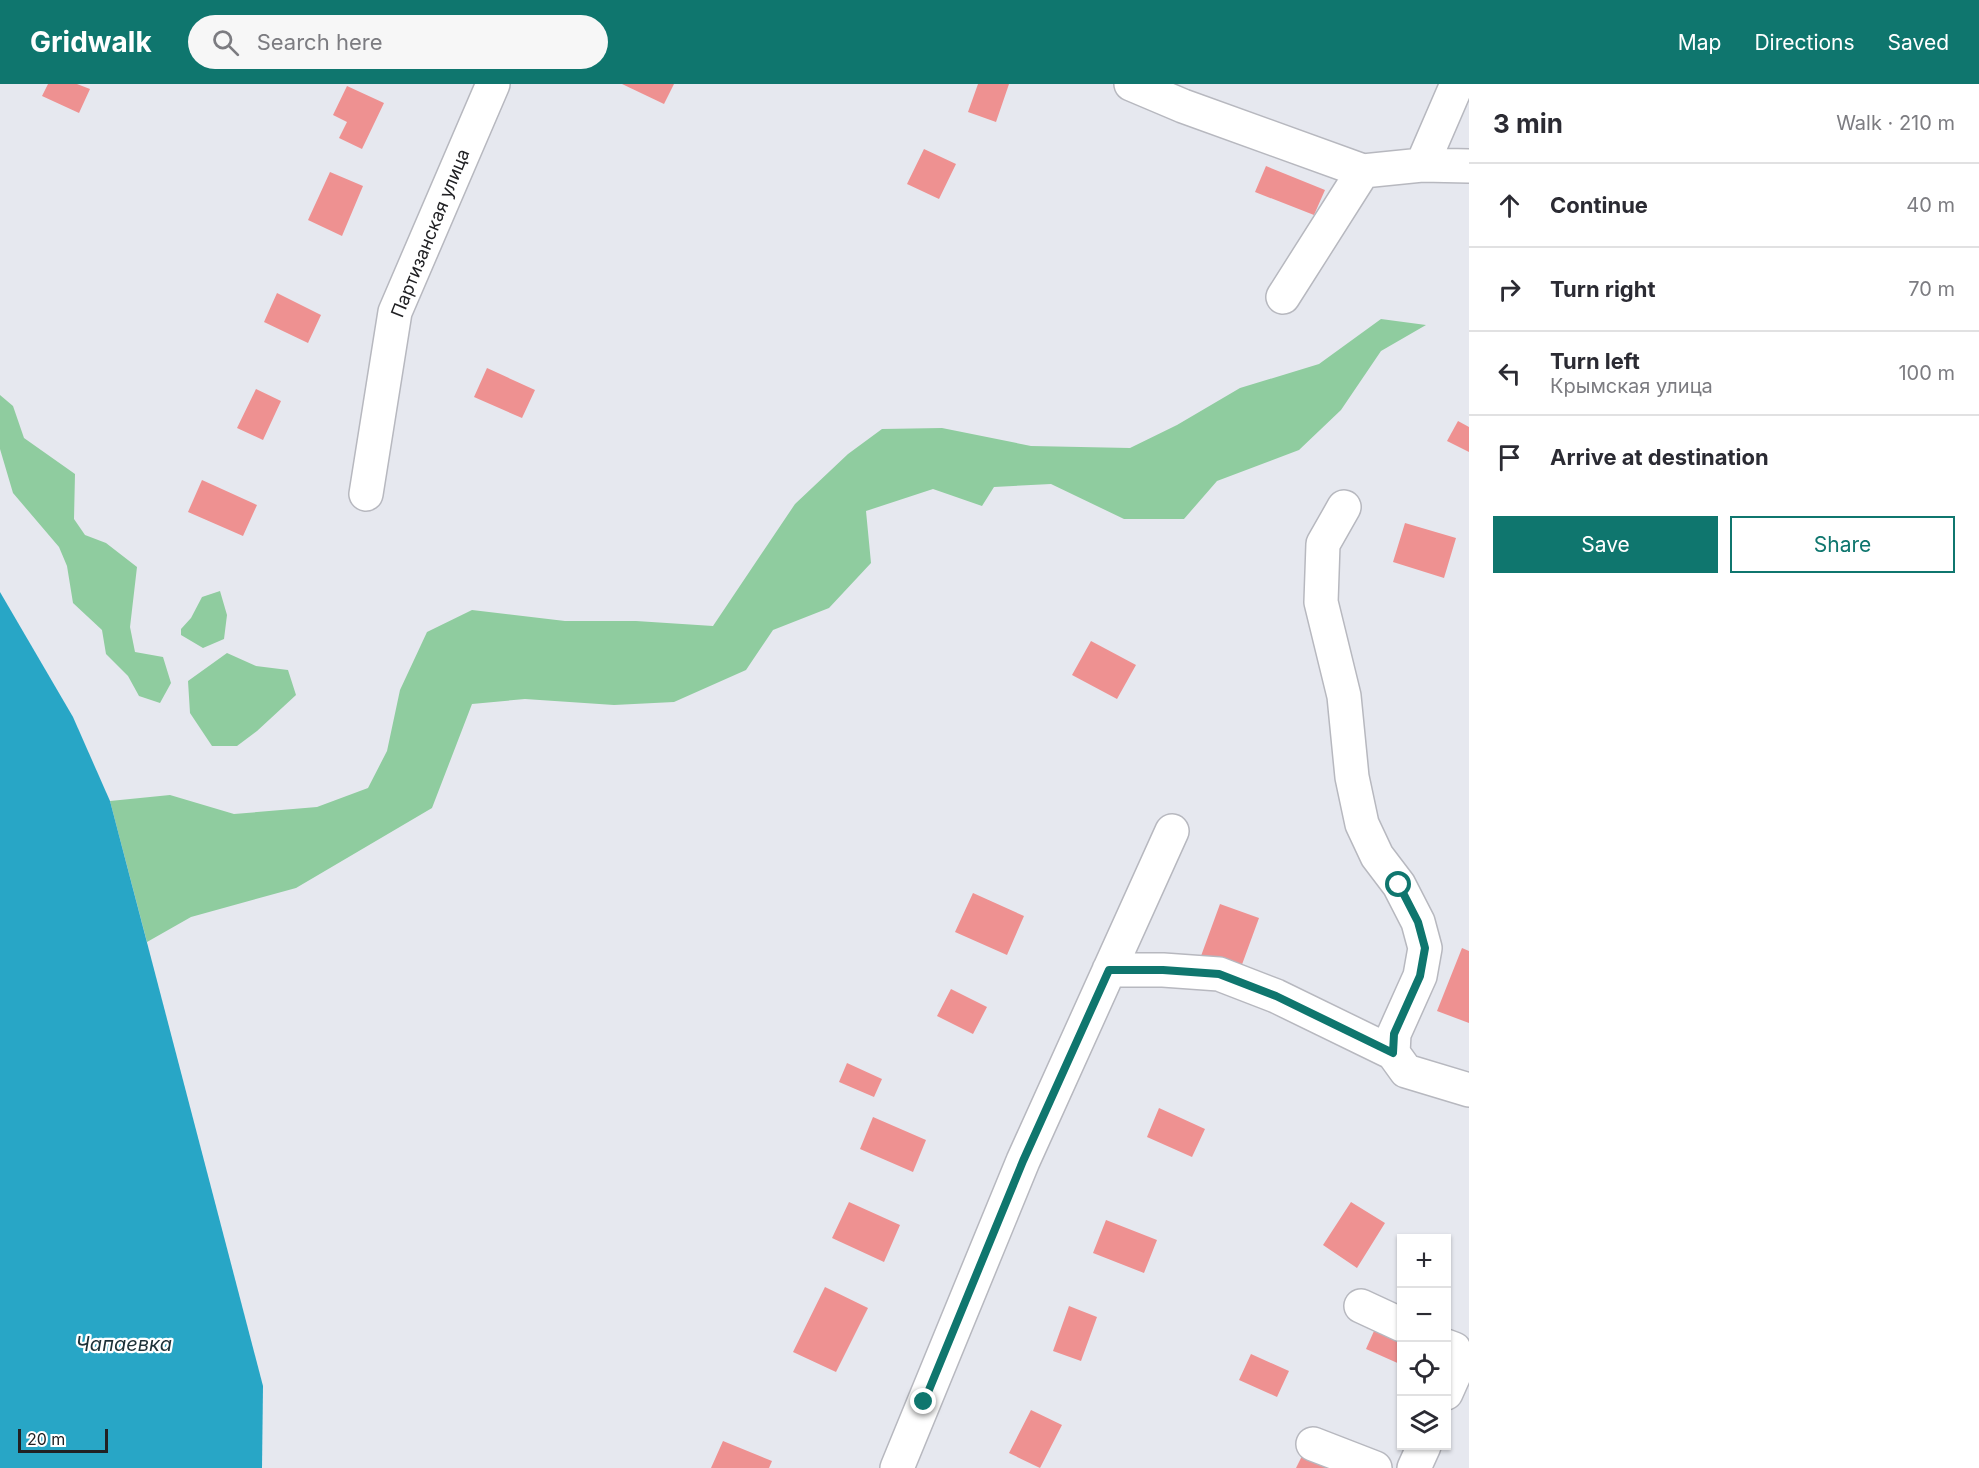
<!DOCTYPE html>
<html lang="en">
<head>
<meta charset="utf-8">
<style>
  :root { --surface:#fff; --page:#f7f7f7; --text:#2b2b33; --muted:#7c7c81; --line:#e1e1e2; --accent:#0f766e }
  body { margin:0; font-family:Inter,sans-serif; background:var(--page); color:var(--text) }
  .controls { position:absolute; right:18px; bottom:18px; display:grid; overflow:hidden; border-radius:0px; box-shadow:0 2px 4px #0004 }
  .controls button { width:54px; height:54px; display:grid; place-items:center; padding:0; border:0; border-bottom:2px solid var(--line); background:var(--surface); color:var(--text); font:30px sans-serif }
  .scale { position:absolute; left:18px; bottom:15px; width:90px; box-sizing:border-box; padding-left:6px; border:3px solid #212124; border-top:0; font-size:16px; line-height:21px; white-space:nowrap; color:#212124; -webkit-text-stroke:4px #fff; paint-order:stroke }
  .stop { position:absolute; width:18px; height:18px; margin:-14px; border:4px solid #0f766e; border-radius:50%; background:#fff }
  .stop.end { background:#0f766e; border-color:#fff; box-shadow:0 2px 6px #0008 }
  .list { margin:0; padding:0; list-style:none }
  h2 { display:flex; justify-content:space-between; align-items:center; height:78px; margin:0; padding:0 24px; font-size:26px }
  h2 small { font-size:20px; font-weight:400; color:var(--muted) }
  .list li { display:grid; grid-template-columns:39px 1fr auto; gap:18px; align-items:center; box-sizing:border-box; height:84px; padding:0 24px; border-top:2px solid var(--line) }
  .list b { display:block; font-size:22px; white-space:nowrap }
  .list p { margin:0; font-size:20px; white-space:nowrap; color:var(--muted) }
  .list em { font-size:20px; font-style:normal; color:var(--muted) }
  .actions { display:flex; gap:12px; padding:18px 24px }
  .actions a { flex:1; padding:14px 0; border:2px solid var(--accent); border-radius:0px; text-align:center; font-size:21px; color:var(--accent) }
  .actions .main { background:var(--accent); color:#fff }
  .icon { flex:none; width:33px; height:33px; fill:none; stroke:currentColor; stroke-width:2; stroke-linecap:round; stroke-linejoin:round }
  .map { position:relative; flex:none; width:1469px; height:1384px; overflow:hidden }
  header { display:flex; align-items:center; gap:36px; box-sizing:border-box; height:84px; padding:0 30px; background:var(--accent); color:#fff }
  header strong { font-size:28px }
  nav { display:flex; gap:33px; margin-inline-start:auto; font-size:21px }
  .search { width:420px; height:54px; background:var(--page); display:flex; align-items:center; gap:15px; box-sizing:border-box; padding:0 21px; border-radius:33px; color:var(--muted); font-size:22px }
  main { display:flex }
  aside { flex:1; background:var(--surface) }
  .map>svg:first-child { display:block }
  .green { fill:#8fcc9f }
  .water { fill:#28a6c6 }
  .building { fill:#ee9191 }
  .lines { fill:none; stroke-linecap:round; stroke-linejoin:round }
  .minor-casing { stroke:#b7b8bf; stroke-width:36 }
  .minor { stroke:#fff; stroke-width:33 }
  .route { stroke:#0f766e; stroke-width:8 }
  .labels { text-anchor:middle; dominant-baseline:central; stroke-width:4.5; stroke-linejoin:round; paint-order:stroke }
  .street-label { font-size:18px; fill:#212124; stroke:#fff }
  .water-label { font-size:20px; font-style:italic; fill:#1d3138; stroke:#fff }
</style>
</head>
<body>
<header>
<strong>Gridwalk</strong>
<div class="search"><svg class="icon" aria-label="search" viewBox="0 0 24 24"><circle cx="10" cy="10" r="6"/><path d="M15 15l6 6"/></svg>Search here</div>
<nav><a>Map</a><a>Directions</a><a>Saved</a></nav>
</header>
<main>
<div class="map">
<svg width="1469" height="1384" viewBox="0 0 1469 1384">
  <rect width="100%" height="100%" fill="#e6e8ef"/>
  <path class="green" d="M1381,235l45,6 -45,26 -40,59 -42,40 -82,31 -33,38h-60l-73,-35 -57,3 -12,19 -49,-17 -67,22 5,52 -42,45 -56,22 -27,40 -72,32 -60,3 -89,-6 -53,5 -40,104 -136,80 -105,29 -44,25 -37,-141 60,-6 64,19 83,-7 51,-19 19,-37 13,-61 27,-58 45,-22 93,11h71l77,5 82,-122 53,-50 34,-25 60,-1 89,18 99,2 47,-23 63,-37 79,-24z
    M0,311l13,11 11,32 51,36 -1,45 11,16 21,8 31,24 -7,60 5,25 28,5 8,26 -11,20 -21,-7 -11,-20 -22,-22 -4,-24 -29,-27 -6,-37 -8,-19 -46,-54 -13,-44z
    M220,507l7,24 -3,24 -21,9 -22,-13v-6l10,-11 11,-21z
    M227,569l29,13 32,4 8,25 -39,36 -20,15h-25l-22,-33 -2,-32z"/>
  <path class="water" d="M0,508l73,125 37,84 153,585 -1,82h-262z"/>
  <path class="building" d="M48,0h29l13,5 -11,24 -37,-17z
    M622,0h52l-10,20z
    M978,0h31l-13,38 -28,-10z
    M347,2l37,17 -22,46 -23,-11 8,-16 -14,-7z
    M924,65l32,15 -17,35 -32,-15z
    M1266,82l59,24 -11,25 -59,-23z
    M330,88l33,14 -21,50 -34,-16z
    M277,209l44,22 -13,28 -44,-21z
    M487,284l48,22 -13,28 -48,-21z
    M256,305l25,12 -18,39 -26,-12z
    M1458,337l11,6v25l-22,-11z
    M202,396l55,25 -14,31 -55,-24z
    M1405,439l51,15 -12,40 -51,-16z
    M1091,557l45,24 -19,34 -45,-24z
    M973,809l51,23 -17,39 -52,-23z
    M1220,820l39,14 -19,52 -39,-14z
    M1462,864l7,3v72l-32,-12z
    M951,905l36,18 -14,27 -36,-18z
    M847,979l35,16 -8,18 -35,-15z
    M1159,1024l46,21 -13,28 -45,-20z
    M873,1033l53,23 -13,32 -53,-23z
    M849,1118l51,23 -16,37 -52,-24z
    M1351,1118l34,21 -28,45 -34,-23z
    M1106,1136l51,20 -13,33 -51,-20z
    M825,1203l43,21 -32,64 -43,-20z
    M1069,1222l28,11 -16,44 -28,-10z
    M1378,1238l24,11v32l-36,-16z
    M1251,1270l38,17 -12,26 -38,-17z
    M1031,1326l31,15 -22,43 -31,-15z
    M723,1357l49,20 -3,7h-58z
    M1304,1368l37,16h-45z"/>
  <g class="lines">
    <defs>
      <path id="minor" d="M1131,0l52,22 180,65 59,-6 47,1
        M1422,81l35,-81
        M1283,213l80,-126
        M366,410l29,-182 98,-228
        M1344,423l-21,37 -2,58 23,94 8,81 10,47 15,32 22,29 19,37 7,26 -5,28 -26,58 -1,19 13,18 63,19
        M1109,886h54l56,4 57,22 117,57
        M1361,1222l41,19
        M1446,1262l8,3 4,17 -12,27
        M1313,1360l62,24
        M897,1384l126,-307 149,-330
        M1414,1384l10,-22"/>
    </defs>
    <use href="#minor" class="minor-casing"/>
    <use href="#minor" class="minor"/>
  </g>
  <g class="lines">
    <path class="route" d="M924,1318l99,-241 86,-191h54l56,4 57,22 117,57 1,-19 26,-58 5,-28 -7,-26 -19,-37"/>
  </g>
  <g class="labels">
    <g class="street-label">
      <text transform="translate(430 149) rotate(-68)">Партизанская улица</text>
    </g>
    <g class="water-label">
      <text x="124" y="1260">Чапаевка</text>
    </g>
  </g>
</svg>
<div class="controls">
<button>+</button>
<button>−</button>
<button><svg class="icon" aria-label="locate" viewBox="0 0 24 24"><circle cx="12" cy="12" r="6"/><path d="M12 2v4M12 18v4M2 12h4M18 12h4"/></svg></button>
<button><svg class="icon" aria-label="layers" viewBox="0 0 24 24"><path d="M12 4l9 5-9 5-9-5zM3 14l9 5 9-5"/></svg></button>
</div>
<div class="scale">20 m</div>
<div class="stop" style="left:1399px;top:801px"></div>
<div class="stop end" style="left:924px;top:1318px"></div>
</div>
<aside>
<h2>3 min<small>Walk · 210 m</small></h2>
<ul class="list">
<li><svg class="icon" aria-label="ahead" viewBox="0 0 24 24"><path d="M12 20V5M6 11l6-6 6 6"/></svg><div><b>Continue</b></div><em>40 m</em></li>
<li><svg class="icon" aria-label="right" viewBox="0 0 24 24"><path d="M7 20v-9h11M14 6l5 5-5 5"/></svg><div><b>Turn right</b></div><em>70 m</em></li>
<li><svg class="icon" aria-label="left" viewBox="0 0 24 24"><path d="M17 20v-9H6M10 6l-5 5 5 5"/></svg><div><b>Turn left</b><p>Крымская улица</p></div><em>100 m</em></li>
<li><svg class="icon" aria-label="arrive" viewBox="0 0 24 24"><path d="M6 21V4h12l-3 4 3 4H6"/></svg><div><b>Arrive at destination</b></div></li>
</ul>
<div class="actions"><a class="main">Save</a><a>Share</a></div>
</aside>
</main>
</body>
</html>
